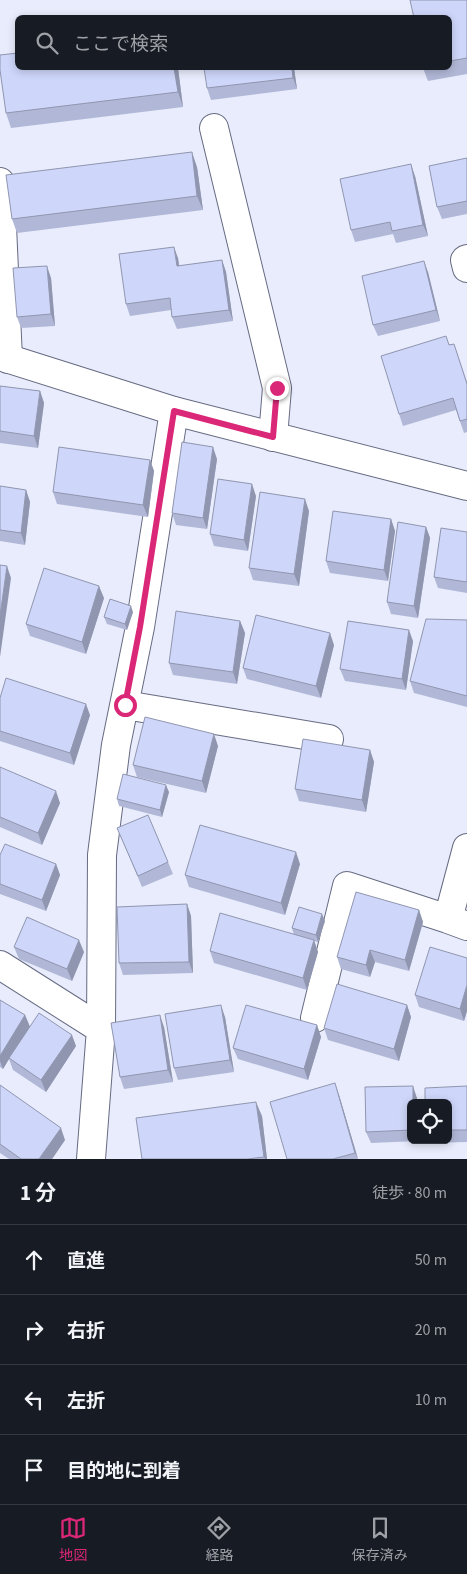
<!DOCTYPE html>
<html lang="ja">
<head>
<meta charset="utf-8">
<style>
  :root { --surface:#171b24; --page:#20242c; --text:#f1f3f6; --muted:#9ea1a6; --line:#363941; --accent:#db2777 }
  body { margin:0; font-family:"Source Sans 3","Noto Sans JP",sans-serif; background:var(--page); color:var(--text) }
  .controls { position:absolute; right:15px; bottom:15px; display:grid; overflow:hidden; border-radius:8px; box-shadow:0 2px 8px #0003 }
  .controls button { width:45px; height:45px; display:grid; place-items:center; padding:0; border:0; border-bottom:1px solid var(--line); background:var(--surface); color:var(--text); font:25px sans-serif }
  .stop { position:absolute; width:15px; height:15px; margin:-11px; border:4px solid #db2777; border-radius:50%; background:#fff }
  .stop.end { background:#db2777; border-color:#fff; box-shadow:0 1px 5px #0008 }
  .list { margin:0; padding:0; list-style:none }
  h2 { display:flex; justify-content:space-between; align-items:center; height:65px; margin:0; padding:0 20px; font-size:21px }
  h2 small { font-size:16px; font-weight:400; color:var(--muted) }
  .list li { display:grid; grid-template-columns:32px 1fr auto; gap:15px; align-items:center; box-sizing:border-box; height:70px; padding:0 20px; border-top:1px solid var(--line) }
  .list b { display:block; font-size:19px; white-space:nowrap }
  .list em { font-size:16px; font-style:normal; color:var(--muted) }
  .icon { flex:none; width:28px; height:28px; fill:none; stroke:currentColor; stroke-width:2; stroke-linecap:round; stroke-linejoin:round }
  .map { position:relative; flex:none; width:467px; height:1159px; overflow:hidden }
  .search { position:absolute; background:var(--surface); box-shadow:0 2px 8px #0003; left:15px; right:15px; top:15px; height:55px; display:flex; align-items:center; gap:12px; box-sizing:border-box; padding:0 18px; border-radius:8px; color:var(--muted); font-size:19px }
  .sheet { height:345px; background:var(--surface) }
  nav { display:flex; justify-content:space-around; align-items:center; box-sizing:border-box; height:70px; border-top:1px solid var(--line); background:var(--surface); font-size:14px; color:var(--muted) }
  nav a { display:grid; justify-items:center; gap:2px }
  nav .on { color:var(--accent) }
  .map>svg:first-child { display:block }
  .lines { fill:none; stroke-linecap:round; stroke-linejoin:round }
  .minor-casing { stroke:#666b82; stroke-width:30 }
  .tertiary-casing { stroke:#666b82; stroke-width:30 }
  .minor { stroke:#fff; stroke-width:28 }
  .tertiary { stroke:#fff; stroke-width:28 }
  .wall { fill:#b1b8d7 }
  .shaded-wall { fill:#9096af }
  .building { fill:#ced6fa; stroke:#9096af }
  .route { stroke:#db2777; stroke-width:6 }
</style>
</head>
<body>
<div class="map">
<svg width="467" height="1159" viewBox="0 0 467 1159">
  <rect width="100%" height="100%" fill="#e8ecfc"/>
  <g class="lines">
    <defs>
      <path id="minor" d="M214,128l63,260 -4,49
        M0,182l8,177
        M467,259l-2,1 2,8
        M125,705l204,34
        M467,848l-19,71 19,7
        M0,965l101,64
        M315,1018l32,-132 101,33
        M91,1159l10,-130 1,-174 14,-110 24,-118 34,-216"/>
      <path id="tertiary" d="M0,356l174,55 293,75"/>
    </defs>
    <use href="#minor" class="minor-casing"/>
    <use href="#tertiary" class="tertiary-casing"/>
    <use href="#minor" class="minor"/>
    <use href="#tertiary" class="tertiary"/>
  </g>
  <path class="wall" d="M467,0v74l-39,7 -5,-13h27v-50z
    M178,68l5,39 -172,21 -5,-15z
    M294,68l3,21 -86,11 -4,-12z
    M467,158v56l-25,5 -5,-12z
    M197,167l6,43 -186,23 -5,-14z
    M415,176l13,60 -32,7 -3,-9 -38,8 -4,-12z
    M178,258l1,8 43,-6 4,12 7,49 -56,8 -5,-12 -1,-7 -41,6 -4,-12z
    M428,272l12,49 -62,15 -5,-11z
    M51,278l4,48 -34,2 -4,-11z
    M454,344l13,38v50l-3,1 -8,-23 -53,16 -4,-12 50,-69z
    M0,386l40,5 4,12 -6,45 -38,-5z
    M217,459l-10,70 -31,-4 -4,-12z
    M150,460l4,11 -6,46 -91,-13 -4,-12z
    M0,486l26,4 4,12 -5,43 -25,-4z
    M256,496l-8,55 -34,-5 -4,-12z
    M309,511l-10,75 -46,-6 -4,-12z
    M391,519l4,12 -7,50 -58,-8 -4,-12z
    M426,527l4,11 -12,80 -27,-4 -4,-12z
    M467,532v61l-29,-5 -4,-11z
    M104,598l-18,56 -56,-18 -4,-12z
    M133,612l-6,18 -20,-6 -3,-7z
    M467,620v87l-53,-14 -4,-12z
    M240,621l5,12 -8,51 -64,-9 -4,-12z
    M413,641l-7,49 -61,-9 -5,-12z
    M334,645l-13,53 -74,-19 -4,-11z
    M0,698l90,17 -16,50 -74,-24z
    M218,746l-12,47 -69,-16 -4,-12z
    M370,750l4,12 -8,50 -67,-11 -4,-12z
    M0,767l60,36 -18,42 -42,-18z
    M169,792l-7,25 -43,-11 -2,-7z
    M117,828l51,34 5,12 -31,13z
    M0,855l56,9 4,11 -14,36 -46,-17z
    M300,864l-15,51 -96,-28 -4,-12z
    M187,904l4,12 2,57 -70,2 -4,-12z
    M419,910l4,12 -14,49 -34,-9 -5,15 -29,-8 -4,-12z
    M325,921l-7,21 -4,-1 4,11 -11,38 -93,-27 -4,-12 84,-16 -2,-7z
    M14,947l70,5 -12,29 -53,-22z
    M467,958v53l-3,10 -45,-14 -4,-12z
    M0,1000l25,15 5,12 46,19 -30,46 -33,-22 -4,-11 -6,10 -3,-2z
    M407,1005l4,12 -12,44 -71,-21 -4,-12z
    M225,1017l9,55 -56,8 -4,-12z
    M317,1025l4,12 -13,43 -70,-21 -5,-11z
    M164,1027l9,55 -49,7 -4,-12z
    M0,1085l65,55 -13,19h-43l-9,-6z
    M467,1086v56l-37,1 -1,-3h19v-37z
    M339,1095l19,64h-71z
    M417,1098l-6,5v37h7v1l-47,2 -5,-11z
    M262,1116l5,43h-125z"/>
  <path class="shaded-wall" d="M174,68h4l5,39 -5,-15z
    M292,68h2l3,21 -4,-11z
    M192,152l5,15 6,43 -6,-14z
    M411,164l4,12 13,60 -5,-11z
    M174,247l4,11 3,20 -4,-12z
    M222,260l4,12 7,49 -4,-11z
    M424,261l4,11 12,49 -4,-11z
    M47,266l4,12 4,48 -4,-12z
    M40,391l4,12 -6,45 -4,-12z
    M213,447l4,12 -10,70 -4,-11z
    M150,460l4,11 -6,46 -5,-12z
    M252,484l4,12 -8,55 -4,-11z
    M26,490l4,12 -5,43 -4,-12z
    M305,499l4,12 -10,75 -5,-12z
    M391,519l4,12 -7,50 -4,-11z
    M426,527l4,11 -12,80 -4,-12z
    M7,566l4,12 -11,79v-41z
    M99,586l5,12 -18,56 -4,-12z
    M131,606l2,6 -6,18 -2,-6z
    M240,621l5,12 -8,51 -4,-12z
    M409,630l4,11 -7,49 -4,-11z
    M330,633l4,12 -13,53 -5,-12z
    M86,704l4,11 -16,50 -4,-12z
    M214,734l4,12 -12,47 -4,-12z
    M370,750l4,12 -8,50 -4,-12z
    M166,785l3,7 -7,25 -2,-7z
    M56,791l4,12 -18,42 -4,-12z
    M296,852l4,12 -15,51 -4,-12z
    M56,864l4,11 -14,36 -4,-11z
    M187,904l4,12 2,57 -4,-11z
    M419,910l4,12 -14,49 -4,-11z
    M322,914l3,7 -7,21 -2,-7z
    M79,940l5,12 -12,29 -5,-12z
    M314,940l4,12 -11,38 -4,-12z
    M370,950l5,12 -5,15 -4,-12z
    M467,985v26l-3,10 -4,-12z
    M221,1005l4,12 9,55 -4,-12z
    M407,1005l4,12 -12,44 -5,-12z
    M25,1015l5,12 -21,31v1l-6,10 -3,-8v-5z
    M160,1015l4,12 9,55 -5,-12z
    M317,1025l4,12 -13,43 -4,-11z
    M72,1035l4,11 -30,46 -5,-12z
    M335,1083l4,12 19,64 -3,-6z
    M413,1086l4,12v5h-4z
    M256,1102l6,14 5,43h-2l-1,-2z
    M61,1128l4,12 -13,19h-13z"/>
  <path class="building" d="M410,0h57v58l-17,3v-43h-36z
    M18,53v15h156l4,24 -172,21 -6,-43v-15z
    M204,68h88l1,10 -86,10z
    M192,152l5,44 -185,23 -6,-44z
    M467,158v43l-30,6 -8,-41z
    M411,164l12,61 -31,6 -2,-9 -39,8 -11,-51z
    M174,247l3,19 45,-6 7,50 -57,7 -2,-19 -44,6 -7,-50z
    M424,261l12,49 -63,15 -11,-49z
    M47,266l4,48 -34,3 -4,-49z
    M446,336l3,9 5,-1 13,40v35l-7,2 -7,-23 -54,16 -18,-58z
    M0,386l40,5 -6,45 -34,-5z
    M182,442l31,5 -10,71 -31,-5z
    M59,447l91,13 -7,45 -90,-13z
    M218,479l34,5 -8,56 -34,-6z
    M0,486l26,4 -5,43 -21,-3z
    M260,492l45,7 -11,75 -45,-6z
    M333,511l58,8 -7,51 -58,-9z
    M398,522l28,5 -12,79 -27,-4z
    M441,528l26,4v50l-33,-5z
    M0,565l7,1 -7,50z
    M44,568l55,18 -17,56 -56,-18z
    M110,599l21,7 -6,18 -21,-7z
    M176,611l64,10 -7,51 -64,-9z
    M256,615l74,18 -14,53 -73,-18z
    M426,619l41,1v76l-57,-15z
    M348,621l61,9 -7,49 -62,-10z
    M6,678l80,26 -16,49 -70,-22v-33z
    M145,717l69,17 -12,47 -69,-16z
    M303,739l67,11 -8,50 -67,-11z
    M0,767l56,24 -18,42 -38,-16z
    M123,774l43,11 -6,25 -43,-11z
    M148,815l20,47 -30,14 -21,-48z
    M200,825l96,27 -15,51 -96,-28z
    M5,844l51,20 -14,36 -42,-16v-29z
    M356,892l63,18 -14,50 -35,-10 -4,15 -29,-8z
    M187,904l2,58 -70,1 -2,-56z
    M299,907l23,7 -6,21 -24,-7z
    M220,913l94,27 -11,38 -93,-27z
    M27,917l52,23 -12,29 -53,-22z
    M430,947l37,11v27l-7,24 -45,-14z
    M337,984l70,21 -13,44 -70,-21z
    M0,1000l25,15 -25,41z
    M221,1005l9,55 -56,8 -9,-54z
    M246,1005l71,20 -13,44 -71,-21z
    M39,1013l33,22 -31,45 -32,-22z
    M160,1015l8,55 -48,7 -9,-54z
    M335,1083l20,70 -22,6h-46l-17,-57z
    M0,1085l61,43 -22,31h-18l-21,-15z
    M413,1086v17h-2v27l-45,2 -1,-45z
    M467,1086v44h-19v-27h-23v-15z
    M256,1102l8,55 -17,2h-105l-6,-41z"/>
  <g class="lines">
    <path class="route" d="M125,705l15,-78 34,-216 99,26 4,-49"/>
  </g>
</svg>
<div class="controls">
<button><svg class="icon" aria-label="locate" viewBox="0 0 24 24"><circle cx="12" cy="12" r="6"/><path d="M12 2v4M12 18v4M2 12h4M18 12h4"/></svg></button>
</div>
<div class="stop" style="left:125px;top:705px"></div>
<div class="stop end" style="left:277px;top:388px"></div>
<div class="search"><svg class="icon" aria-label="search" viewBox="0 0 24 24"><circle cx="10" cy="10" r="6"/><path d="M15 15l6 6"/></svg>ここで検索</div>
</div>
<section class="sheet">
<h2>1 分<small>徒歩 · 80 m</small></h2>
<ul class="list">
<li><svg class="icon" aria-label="ahead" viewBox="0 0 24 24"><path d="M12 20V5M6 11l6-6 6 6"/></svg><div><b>直進</b></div><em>50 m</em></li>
<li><svg class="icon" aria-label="right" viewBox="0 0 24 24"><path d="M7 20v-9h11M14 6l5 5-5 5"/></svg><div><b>右折</b></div><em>20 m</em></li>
<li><svg class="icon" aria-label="left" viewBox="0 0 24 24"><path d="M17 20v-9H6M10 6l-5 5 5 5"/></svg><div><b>左折</b></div><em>10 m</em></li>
<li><svg class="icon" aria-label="arrive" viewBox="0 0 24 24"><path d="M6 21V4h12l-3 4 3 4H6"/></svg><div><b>目的地に到着</b></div></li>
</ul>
</section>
<nav>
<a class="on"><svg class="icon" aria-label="map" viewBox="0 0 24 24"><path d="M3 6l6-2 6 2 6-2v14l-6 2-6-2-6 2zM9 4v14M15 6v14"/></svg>地図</a>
<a><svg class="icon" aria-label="directions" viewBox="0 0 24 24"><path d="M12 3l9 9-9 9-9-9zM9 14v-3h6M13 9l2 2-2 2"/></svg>経路</a>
<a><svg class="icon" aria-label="saved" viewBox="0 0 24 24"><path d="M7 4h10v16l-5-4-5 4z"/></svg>保存済み</a>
</nav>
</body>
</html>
